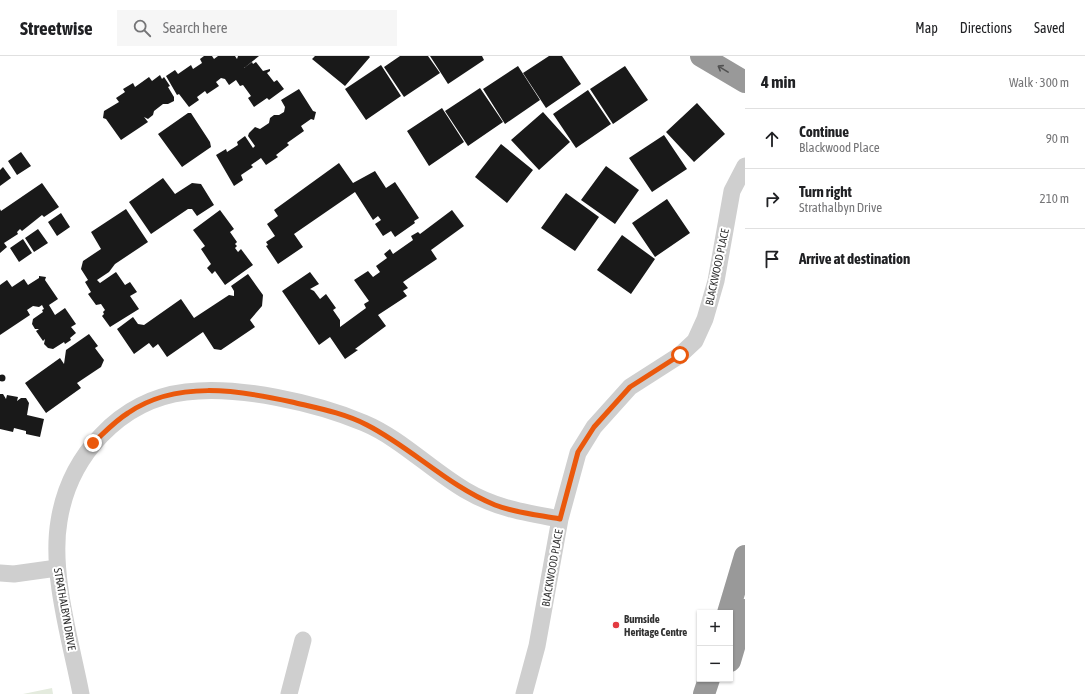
<!DOCTYPE html>
<html lang="en">
<head>
<meta charset="utf-8">
<style>
  :root { --surface:#fff; --page:#f6f6f6; --text:#202124; --muted:#757577; --line:#e0e0e0 }
  body { margin:0; font-family:"Asap Condensed",sans-serif; background:var(--page); color:var(--text) }
  .controls { position:absolute; right:12px; bottom:12px; display:grid; overflow:hidden; border-radius:0px; box-shadow:0 1px 3px #0004 }
  .controls button { width:36px; height:36px; display:grid; place-items:center; padding:0; border:0; border-bottom:1px solid var(--line); background:var(--surface); color:var(--text); font:20px sans-serif }
  .stop { position:absolute; width:12px; height:12px; margin:-9px; border:3px solid #ea580c; border-radius:50%; background:#fff }
  .stop.end { background:#ea580c; border-color:#fff; box-shadow:0 1px 4px #0008 }
  .list { margin:0; padding:0; list-style:none }
  h2 { display:flex; justify-content:space-between; align-items:center; height:52px; margin:0; padding:0 16px; font-size:17px }
  h2 small { font-size:13px; font-weight:400; color:var(--muted) }
  .list li { display:grid; grid-template-columns:26px 1fr auto; gap:12px; align-items:center; box-sizing:border-box; height:60px; padding:0 16px; border-top:1px solid var(--line) }
  .list b { display:block; font-size:15px; white-space:nowrap }
  .list p { margin:0; font-size:13px; white-space:nowrap; color:var(--muted) }
  .list em { font-size:13px; font-style:normal; color:var(--muted) }
  .icon { flex:none; width:22px; height:22px; fill:none; stroke:currentColor; stroke-width:2; stroke-linecap:round; stroke-linejoin:round }
  .map { position:relative; flex:none; width:745px; height:638px; overflow:hidden }
  header { display:flex; align-items:center; gap:24px; box-sizing:border-box; height:56px; padding:0 20px; background:var(--surface); border-bottom:1px solid var(--line) }
  header strong { font-size:19px }
  nav { display:flex; gap:22px; margin-inline-start:auto; font-size:14px }
  .search { width:280px; height:36px; background:var(--page); display:flex; align-items:center; gap:10px; box-sizing:border-box; padding:0 14px; border-radius:0px; color:var(--muted); font-size:15px }
  main { display:flex }
  aside { flex:1; background:var(--surface) }
  .map>svg:first-child { display:block }
  .green { fill:#e4ebde }
  .building { fill:#191919 }
  .lines { fill:none; stroke-linecap:round; stroke-linejoin:round }
  .street { stroke:#cfcfcf; stroke-width:17 }
  .highway { stroke:#999; stroke-width:22 }
  .oneway { stroke:#515151 }
  .route { stroke:#ea580c; stroke-width:5 }
  .poi-dot { fill:#e33a40; stroke:#fff; stroke-width:1.5 }
  .labels { text-anchor:middle; dominant-baseline:central; stroke-width:4; stroke-linejoin:round; paint-order:stroke }
  .street-label { font-size:11px; fill:#323232; stroke:#fff }
  .poi-label { font-size:11px; font-weight:bold; fill:#323232; stroke:#fff; text-anchor:start }
</style>
</head>
<body>
<header>
<strong>Streetwise</strong>
<div class="search"><svg class="icon" aria-label="search" viewBox="0 0 24 24"><circle cx="10" cy="10" r="6"/><path d="M15 15l6 6"/></svg>Search here</div>
<nav><a>Map</a><a>Directions</a><a>Saved</a></nav>
</header>
<main>
<div class="map">
<svg width="745" height="638" viewBox="0 0 745 638">
  <rect width="100%" height="100%" fill="#fff"/>
  <path class="green" d="M52,632l1,6h-30z"/>
  <path class="building" d="M204,0h8l2,3 4,-3h17l2,3 1,-3h21l-15,12 8,-6 1,2 3,-2 7,9 7,-2v2l-3,2 7,9 3,-2 7,9 -15,11 -2,-2 -13,9 -6,-9 3,-2 -8,-11 -3,1 -4,-6 -7,5 -4,-6 -4,-1 -5,4 3,4 -12,8 -2,-3 -8,6 2,3 -10,7 -10,-13 -2,1 -11,-19 9,-6 3,4 13,-9 2,4 9,-6 -2,-4z
    M315,0h54l1,1 -25,29 -33,-27z
    M400,0h28l12,17 -36,24 -20,-30z
    M430,0h52l2,4 -36,24z
    M549,0h13l19,28 -35,24 -23,-35z
    M381,9l20,31 -35,24 -21,-31z
    M518,10l22,34 -35,24 -22,-35z
    M625,10l23,34 -35,24 -23,-35z
    M160,19l2,4 2,-2 6,9 -2,1 6,10v4l-6,3h-5l-9,7 -1,4 -5,4 -4,-2 4,5 -27,18 -15,-21 -3,-1 1,-7 15,-9 -3,-4 9,-6 -2,-3 10,-6 2,4 14,-10 3,4z
    M480,32l23,34 -35,24 -23,-35z
    M299,33l14,22 3,1 -2,8 -3,-1 -10,7 3,5 -17,12 2,2 -13,10 2,2 -12,8 -5,-7 -10,7 2,2 -12,8 2,5 -9,6 -18,-31 10,-6 1,3 11,-7 -1,-3 8,-6 8,12 2,-2 -7,-10 1,-3 6,-6 5,2 9,-6 1,-5 4,-3h5l5,-3 1,-5 -4,-7z
    M588,34l23,34 -35,24 -23,-34z
    M697,47l28,31 -31,28 -28,-30z
    M442,52l22,34 -35,24 -22,-35z
    M543,56l27,30 -31,28 -28,-30z
    M188,57h3l19,29 1,5 -29,20 -24,-33z
    M664,79l23,34 -35,23 -23,-34z
    M501,88l32,26 -26,33 -32,-26z
    M21,96l10,14 -14,9 -9,-14z
    M339,107l14,20 22,-12 11,17 9,-6 24,36 -5,3 1,2 -20,14 -4,-6 -8,5 -8,-12 6,-4 -3,-4 -5,4 -18,-28 -61,42 9,13 -25,17 -12,-18 2,-1 -2,-3 9,-6 -8,-12 11,-8 -4,-6z
    M606,110l33,24 -24,34 -34,-24z
    M3,111l8,11 -11,8v-16z
    M163,122l12,16 17,-11 9,1 13,21 -17,11 -5,-7h-4l-37,25 -22,-32z
    M42,127l17,24 -15,10 -2,-2 -20,16 -2,-2 -3,3 1,2 -14,9 3,4 -7,6v-44l1,2z
    M566,137l33,24 -24,34 -34,-23z
    M667,143l23,34 -35,24 -23,-34z
    M126,153l22,33 -33,22 -6,8 -12,8 3,3 16,-11 9,13 5,-3 7,10 -7,4 9,13 -29,18 -8,-11 2,-2 -1,-2 2,-2 -4,-6 -5,1 -8,-11 3,-2 -6,-10 3,-2 -7,-11 2,-8 18,-12 -10,-17z
    M220,154l14,19 -4,3 7,10 -2,2 2,2 -2,2 3,4 3,-3 12,16 -28,20 -10,-14 -3,3 -5,-6 4,-4 -10,-15 4,-3 -12,-16z
    M452,154l12,16 -33,24 6,9 -34,23 5,6 -5,3 4,5 -29,19 8,11 -31,23 3,1 -13,9 -15,-22 -11,8 -37,-54 28,-19 9,12 -9,5 4,2 6,8 6,-5 10,14 -3,2 7,10v7l26,-19 -2,-4 5,-3 -15,-21 14,-9 5,6 7,-5 -4,-6 11,-8 -3,-4 6,-5 3,5 20,-14 -2,-4 7,-4 2,2z
    M61,157l9,14 -13,9 -9,-14z
    M38,173l10,14 -14,9 -9,-14z
    M622,179l33,24 -24,35 -34,-24z
    M23,183l9,14 -13,9 -9,-14z
    M248,218l15,21 -1,11 -12,14 5,7 -34,23 -7,-1 -11,-17 -36,25 -9,-13 -5,4 -4,-5 -15,11 -17,-25 16,-12 5,7 6,1 37,-26 13,19 35,-23 5,1v-5l-3,-5z
    M39,220l7,1 -1,3 13,19 -9,6 6,10 10,-7 11,16 -5,3 5,6 -6,5 1,2 -6,4 -1,-2 -11,7 -5,-1 -4,-4 1,-5 -2,2 -7,-10 3,-2h-4l-3,-5 1,-5 10,-7 -1,-2 2,-1 -2,-4 -3,2 -6,-1 -6,4 3,5 -30,20v-50l7,-5 5,7 12,-8 4,6 11,-7z
    M89,278l9,12 -3,2 9,12 -3,7 -24,16 4,5 -35,25 -21,-30 35,-25 4,6 2,-14z
    M-1.5 322a3.5 3.5 0 1 1 7 0a3.5 3.5 0 1 1-7 0Z
    M0,338h3l3,5 1,-4 11,2 -1,4 4,-3h5l3,5 -2,12 17,4 -4,18 -14,-3v-3l-12,-3 -1,4 -13,-3z"/>
  <g class="lines">
    <path class="street" d="M0,517l14,1 43,-6
      M81,638c-10,-52 -31,-121 -22,-173 10,-64 60,-121 127,-129 51,-7 131,11 178,31 36,15 67,47 101,67 30,18 61,23 95,29
      M289,638l14,-54
      M524,638l13,-48 23,-127 18,-66 16,-26 36,-40 50,-32 15,-14 10,-22 11,-38 16,-90 13,-25"/>
    <path class="highway" d="M701,0l44,26
      M728,557l17,-57
      M730,605l15,-51
      M704,638l5,-15"/>
  </g>
  <defs><path id="oneway-shaft" d="M-6 0H5M1.5-3L5.5 0L1.5 3" fill="none" stroke-width="1.6" stroke-linecap="round" stroke-linejoin="round"/></defs>
  <use class="oneway" href="#oneway-shaft" transform="translate(723 13) rotate(-149)"/>
  <g class="lines">
    <path class="route" d="M93,387c11,-10 22,-22 35,-30 48,-33 110,-23 164,-11 25,6 52,11 75,23 45,23 81,61 128,80 21,8 44,10 65,14l18,-67 16,-25 36,-40 50,-32"/>
  </g>
  <circle class="poi-dot" cx="616" cy="569" r="4"/>
  <g class="labels">
    <g class="street-label">
      <text transform="translate(717 211) rotate(-78)">BLACKWOOD PLACE</text>
      <text transform="translate(552 512) rotate(-80)">BLACKWOOD PLACE</text>
      <text transform="translate(65 553) rotate(80)">STRATHALBYN DRIVE</text>
    </g>
    <g class="poi-label">
      <text x="624" y="563">Burnside<tspan x="624" dy="13">Heritage Centre</tspan></text>
    </g>
  </g>
</svg>
<div class="controls">
<button>+</button>
<button>−</button>
</div>
<div class="stop" style="left:680px;top:299px"></div>
<div class="stop end" style="left:93px;top:387px"></div>
</div>
<aside>
<h2>4 min<small>Walk · 300 m</small></h2>
<ul class="list">
<li><svg class="icon" aria-label="ahead" viewBox="0 0 24 24"><path d="M12 20V5M6 11l6-6 6 6"/></svg><div><b>Continue</b><p>Blackwood Place</p></div><em>90 m</em></li>
<li><svg class="icon" aria-label="right" viewBox="0 0 24 24"><path d="M7 20v-9h11M14 6l5 5-5 5"/></svg><div><b>Turn right</b><p>Strathalbyn Drive</p></div><em>210 m</em></li>
<li><svg class="icon" aria-label="arrive" viewBox="0 0 24 24"><path d="M6 21V4h12l-3 4 3 4H6"/></svg><div><b>Arrive at destination</b></div></li>
</ul>
</aside>
</main>
</body>
</html>
